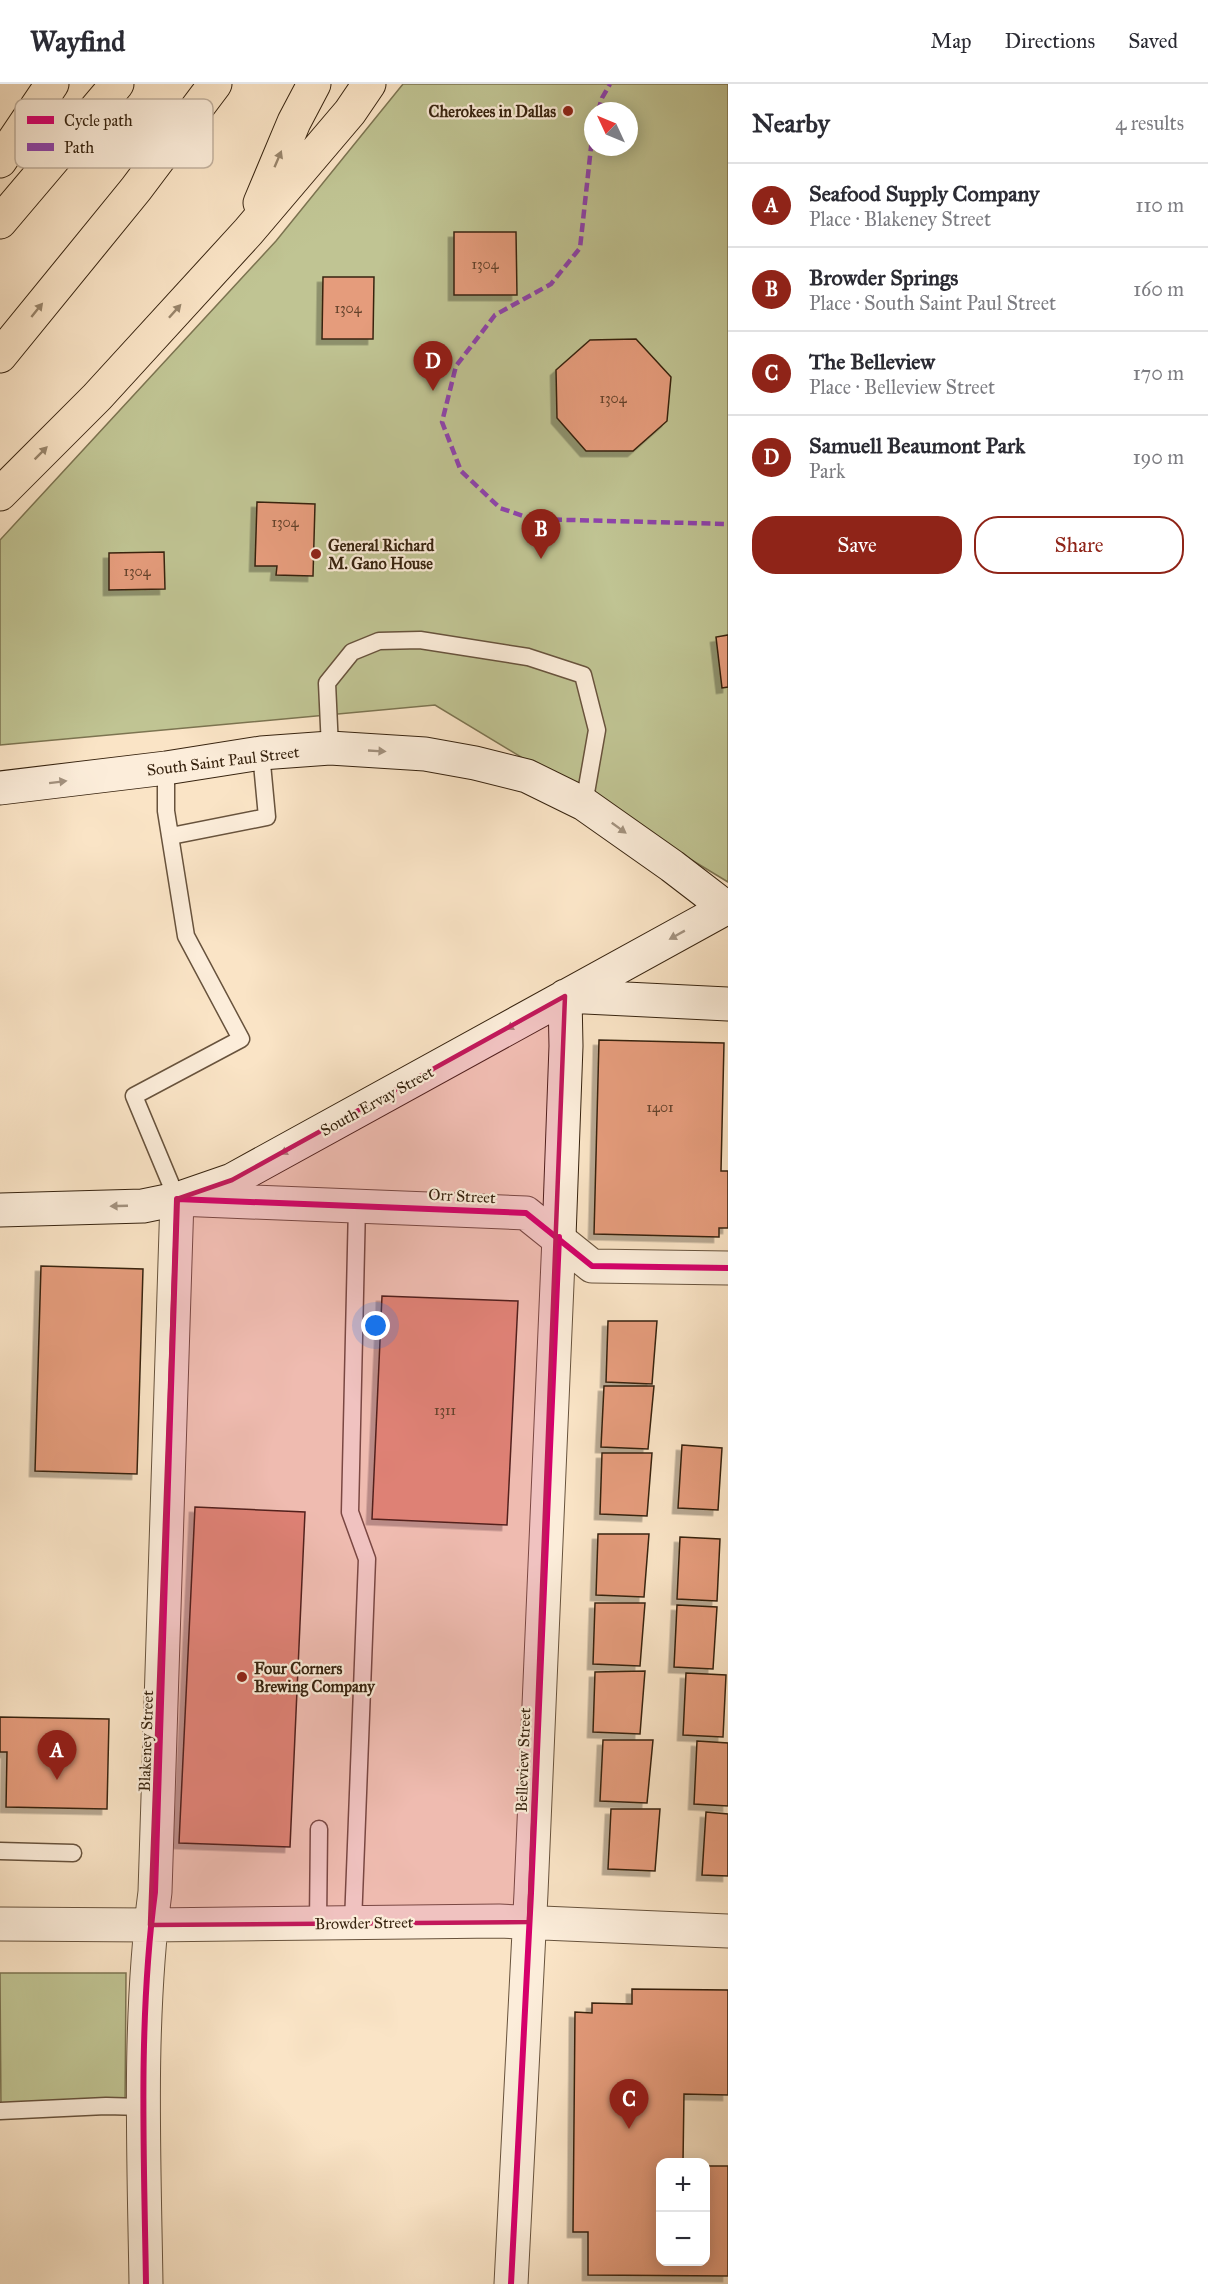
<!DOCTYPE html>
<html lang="en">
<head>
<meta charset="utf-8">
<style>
  :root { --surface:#fff; --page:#f7f7f7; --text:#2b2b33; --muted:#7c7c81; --line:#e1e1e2; --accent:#8f2418 }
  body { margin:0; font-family:"IM FELL Great Primer",serif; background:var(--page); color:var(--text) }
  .controls { position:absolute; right:18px; bottom:18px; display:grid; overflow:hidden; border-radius:12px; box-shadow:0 3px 15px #0003 }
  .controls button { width:54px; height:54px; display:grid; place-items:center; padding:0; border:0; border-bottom:2px solid var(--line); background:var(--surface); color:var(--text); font:30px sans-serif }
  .compass { position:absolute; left:584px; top:18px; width:54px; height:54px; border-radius:50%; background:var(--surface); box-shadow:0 3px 15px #0003; rotate:314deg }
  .you { position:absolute; left:376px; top:1242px; width:21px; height:21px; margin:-15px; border:4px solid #fff; border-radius:50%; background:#1a73e8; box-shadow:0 0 0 9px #1a73e833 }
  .badge { display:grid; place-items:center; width:39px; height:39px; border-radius:50%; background:var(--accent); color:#fff; font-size:20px; font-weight:700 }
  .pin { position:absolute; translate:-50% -50px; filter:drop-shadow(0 2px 3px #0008) }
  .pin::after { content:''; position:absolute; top:32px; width:21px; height:18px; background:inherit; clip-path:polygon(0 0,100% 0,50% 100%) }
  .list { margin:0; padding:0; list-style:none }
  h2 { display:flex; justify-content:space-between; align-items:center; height:78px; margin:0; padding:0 24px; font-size:26px }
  h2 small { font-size:20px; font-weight:400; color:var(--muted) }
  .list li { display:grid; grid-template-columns:39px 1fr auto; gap:18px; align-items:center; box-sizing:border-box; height:84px; padding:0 24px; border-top:2px solid var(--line) }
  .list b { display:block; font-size:22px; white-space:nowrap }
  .list p { margin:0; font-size:20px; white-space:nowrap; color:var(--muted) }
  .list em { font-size:20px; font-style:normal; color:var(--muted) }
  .actions { display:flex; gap:12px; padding:18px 24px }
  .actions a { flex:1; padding:14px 0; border:2px solid var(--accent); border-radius:24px; text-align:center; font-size:21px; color:var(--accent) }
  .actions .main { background:var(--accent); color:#fff }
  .map { position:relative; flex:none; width:728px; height:2200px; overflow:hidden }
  header { display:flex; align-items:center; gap:36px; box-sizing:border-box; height:84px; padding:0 30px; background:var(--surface); border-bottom:2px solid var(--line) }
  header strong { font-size:28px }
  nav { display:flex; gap:33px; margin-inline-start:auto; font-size:21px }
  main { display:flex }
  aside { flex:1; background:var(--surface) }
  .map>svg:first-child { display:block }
  .green { fill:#c0c493; stroke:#7c7451; stroke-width:1.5; fill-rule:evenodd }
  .building { fill:#e59c7c; stroke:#37230f; stroke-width:1.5; filter:url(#shadow) }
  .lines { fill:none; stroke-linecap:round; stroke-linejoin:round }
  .service-casing { stroke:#68533d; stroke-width:19 }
  .minor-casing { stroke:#68533d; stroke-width:35 }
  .secondary-casing { stroke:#37230f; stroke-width:35 }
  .motorway-casing { stroke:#37230f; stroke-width:35 }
  .service { stroke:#fcedda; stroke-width:16 }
  .minor { stroke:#fcedda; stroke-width:33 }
  .secondary { stroke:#fcedda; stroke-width:33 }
  .motorway { stroke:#fae4c6; stroke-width:33 }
  .quiet { stroke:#8e44ad; stroke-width:4.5; stroke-dasharray:9 4.5; stroke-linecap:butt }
  .cycleway-casing { stroke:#fcedda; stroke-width:10 }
  .cycleway { stroke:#d6006c; stroke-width:6 }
  .oneway { fill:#98846a }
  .oneway2 { fill:#a3927f }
  .marked { fill:#c2185b; fill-opacity:0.2; stroke:#c2185b; stroke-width:4.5; stroke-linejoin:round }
  .poi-dot { fill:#8f2418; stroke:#fcedda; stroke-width:2 }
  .labels { text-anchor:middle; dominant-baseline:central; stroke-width:4.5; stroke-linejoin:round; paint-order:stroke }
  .number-label { font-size:14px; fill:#62412a }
  .poi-label { font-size:16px; font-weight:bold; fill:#37230f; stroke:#fcedda; text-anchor:start }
  .street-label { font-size:16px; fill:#37230f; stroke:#fcedda }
  .key { fill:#fcedda; stroke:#c1b09d; stroke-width:1.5 }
  .key-label { font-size:16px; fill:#37230f }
</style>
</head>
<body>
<header>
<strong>Wayfind</strong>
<nav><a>Map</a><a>Directions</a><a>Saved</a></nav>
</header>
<main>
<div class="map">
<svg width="728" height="2200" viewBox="0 0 728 2200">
  <defs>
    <filter id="shadow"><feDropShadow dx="-5.5" dy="5.5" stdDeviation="0" flood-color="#0004"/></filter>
  </defs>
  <rect width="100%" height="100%" fill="#fae4c6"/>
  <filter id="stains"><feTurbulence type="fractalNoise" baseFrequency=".00333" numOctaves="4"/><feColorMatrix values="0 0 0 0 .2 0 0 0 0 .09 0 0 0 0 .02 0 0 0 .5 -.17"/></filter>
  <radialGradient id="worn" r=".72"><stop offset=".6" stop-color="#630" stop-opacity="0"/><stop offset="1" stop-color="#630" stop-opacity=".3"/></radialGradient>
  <path class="green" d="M403,0h325v798l-293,-177 -435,40v-205l276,-299zM593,27h36v36h-36z
    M0,1889h126l-1,139h-124z"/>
  <path class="building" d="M454,148h62l1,63h-63z
    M323,193h51l-1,62h-51z
    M636,255l35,38 -4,44 -34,30h-47l-29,-33 -1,-48 34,-30z
    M257,418l58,2 -2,72 -37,-1 1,-9h-22z
    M164,468l1,37 -56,1v-37z
    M728,551v52l-6,1 -6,-51z
    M599,956l125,3 -3,128h7v57h-9v9l-125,-3z
    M41,1182l102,3 -6,205 -102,-3z
    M382,1212l136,5 -11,224 -135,-6z
    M608,1237h49l-5,63 -46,-2z
    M604,1302h50l-6,63 -47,-2z
    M682,1361l40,3 -4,62 -40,-2z
    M602,1369h50l-5,63 -47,-2z
    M195,1423l110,5 -15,335 -111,-4z
    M598,1450h51l-5,63 -48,-2z
    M680,1453l40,2 -3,62 -40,-2z
    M595,1519h50l-5,63 -47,-2z
    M677,1521l40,2 -4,62 -39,-2z
    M645,1587l-5,63 -47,-2 2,-60z
    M686,1589l40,2 -3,62 -40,-2z
    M0,1633l109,2 -2,90 -101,-2 1,-55h-7z
    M603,1656h50l-6,63 -47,-2z
    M697,1657l31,2v63l-34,-2z
    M611,1725h49l-5,62 -47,-2z
    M706,1728l22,2v62l-26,-1z
    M632,1905l96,1v105l-44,-1 -1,68h-23v100h46v-96h22v110l-140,-1v-43h-15l2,-220 17,1v-10l40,1z"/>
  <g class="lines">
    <defs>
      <path id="service" d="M330,664l-3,-65 25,-31 27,-11 41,-1 108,17 55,18 14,55 -13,74
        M166,684v43l20,125 55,103 -107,57 43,103
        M171,752l96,-19 -6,-64
        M0,1767l73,2
        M318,1839l1,-94
        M353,1839l14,-364 -17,-47 7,-307
        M0,2027l106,-5 37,1"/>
      <path id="minor" d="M0,1840l150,1 349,-4 229,10
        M146,2200c-2,-130 -8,-262 9,-392l22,-693 349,14 66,53 136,2
        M511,2200l20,-391 28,-656"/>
      <path id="secondary" d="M0,704l166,-20 95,-15 69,-5 95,6 50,9 52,13 57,28 88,62 56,43
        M565,912l163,8
        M0,1126l143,-4 34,-7 55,-19 496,-273
        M559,1153l7,-191 -1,-50"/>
      <path id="motorway" d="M0,77l52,-77
        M260,119l34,-81 20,-38
        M0,138l117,-138
        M0,272l136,-167 79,-105
        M0,410l97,-97 151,-165 102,-120 19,-28"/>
    </defs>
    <use href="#service" class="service-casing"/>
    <use href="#minor" class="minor-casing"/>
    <use href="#secondary" class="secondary-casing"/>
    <use href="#motorway" class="motorway-casing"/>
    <use href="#service" class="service"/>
    <use href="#minor" class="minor"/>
    <use href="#secondary" class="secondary"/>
    <use href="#motorway" class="motorway"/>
    <path class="quiet" d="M598,27l4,-13 8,-14
      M593,45l-13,119 -29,36 -56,31 -39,51 -14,56 19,49 39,37 32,11 196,5"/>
    <defs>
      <path id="cycleway" d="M146,2200c-2,-130 -8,-262 9,-392l22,-693 349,14 66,53 136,2
        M511,2200l20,-391 28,-656"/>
    </defs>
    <use href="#cycleway" class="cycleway-casing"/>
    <use href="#cycleway" class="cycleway"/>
  </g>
  <defs><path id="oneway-solid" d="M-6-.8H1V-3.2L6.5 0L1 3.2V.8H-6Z" transform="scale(1.5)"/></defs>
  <g class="oneway">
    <use href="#oneway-solid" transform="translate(278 75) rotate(-67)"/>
    <use href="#oneway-solid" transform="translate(37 226) rotate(-51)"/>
    <use href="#oneway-solid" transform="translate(175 227) rotate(-48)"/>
    <use href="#oneway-solid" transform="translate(41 369) rotate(-45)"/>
  </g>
  <g class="oneway2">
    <use href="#oneway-solid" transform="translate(377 667) rotate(3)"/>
    <use href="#oneway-solid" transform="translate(58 698) rotate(-7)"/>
    <use href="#oneway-solid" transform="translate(619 744) rotate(36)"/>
    <use href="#oneway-solid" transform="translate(677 851) rotate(151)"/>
    <use href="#oneway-solid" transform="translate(514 941) rotate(151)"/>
    <use href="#oneway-solid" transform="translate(288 1066) rotate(152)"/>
    <use href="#oneway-solid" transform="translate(119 1122) rotate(178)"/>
  </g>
  <path class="marked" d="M565,912l-36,926 -379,3 27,-726 55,-19z"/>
  <g class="poi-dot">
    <circle cx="568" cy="27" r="6"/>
    <circle cx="316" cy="470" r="6"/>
    <circle cx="242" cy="1593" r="6"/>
  </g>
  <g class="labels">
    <g class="number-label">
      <text x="485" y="180">1304</text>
      <text x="348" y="224">1304</text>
      <text x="613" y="314">1304</text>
      <text x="285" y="438">1304</text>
      <text x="137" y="487">1304</text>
      <text x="660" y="1023">1401</text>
      <text x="445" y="1326">1311</text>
    </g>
    <g class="poi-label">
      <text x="556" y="27" text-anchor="end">Cherokees in Dallas</text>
      <text x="328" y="461">General Richard<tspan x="328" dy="18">M. Gano House</tspan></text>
      <text x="254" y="1584">Four Corners<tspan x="254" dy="18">Brewing Company</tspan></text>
    </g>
    <g class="street-label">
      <text transform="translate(223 677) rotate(-7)">South Saint Paul Street</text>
      <text transform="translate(377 1017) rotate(-29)">South Ervay Street</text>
      <text transform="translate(462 1112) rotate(3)">Orr Street</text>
      <text transform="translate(146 1657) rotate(-88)">Blakeney Street</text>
      <text transform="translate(523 1676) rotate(-88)">Belleview Street</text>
      <text transform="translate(364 1839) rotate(-1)">Browder Street</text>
    </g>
  </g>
  <rect x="15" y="15" width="198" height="69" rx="9" class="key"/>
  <rect x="27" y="32" width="27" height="8" fill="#d6006c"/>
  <rect x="27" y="59" width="27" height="8" fill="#8e44ad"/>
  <g class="key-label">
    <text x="64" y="42">Cycle path</text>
    <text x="64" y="69">Path</text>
  </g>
  <rect width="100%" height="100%" filter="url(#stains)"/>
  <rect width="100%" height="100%" fill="url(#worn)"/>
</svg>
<div class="controls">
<button>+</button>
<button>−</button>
</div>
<svg class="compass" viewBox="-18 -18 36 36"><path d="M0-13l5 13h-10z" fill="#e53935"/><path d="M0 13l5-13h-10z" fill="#7c7c81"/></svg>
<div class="you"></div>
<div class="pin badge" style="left:57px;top:1696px">A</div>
<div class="pin badge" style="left:541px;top:475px">B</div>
<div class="pin badge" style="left:629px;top:2045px">C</div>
<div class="pin badge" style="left:433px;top:307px">D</div>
</div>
<aside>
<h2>Nearby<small>4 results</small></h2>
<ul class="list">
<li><span class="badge">A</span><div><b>Seafood Supply Company</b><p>Place · Blakeney Street</p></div><em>110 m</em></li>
<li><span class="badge">B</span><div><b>Browder Springs</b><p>Place · South Saint Paul Street</p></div><em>160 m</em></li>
<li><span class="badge">C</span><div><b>The Belleview</b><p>Place · Belleview Street</p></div><em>170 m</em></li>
<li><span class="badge">D</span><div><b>Samuell Beaumont Park</b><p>Park</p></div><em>190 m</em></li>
</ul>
<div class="actions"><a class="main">Save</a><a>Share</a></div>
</aside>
</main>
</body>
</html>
